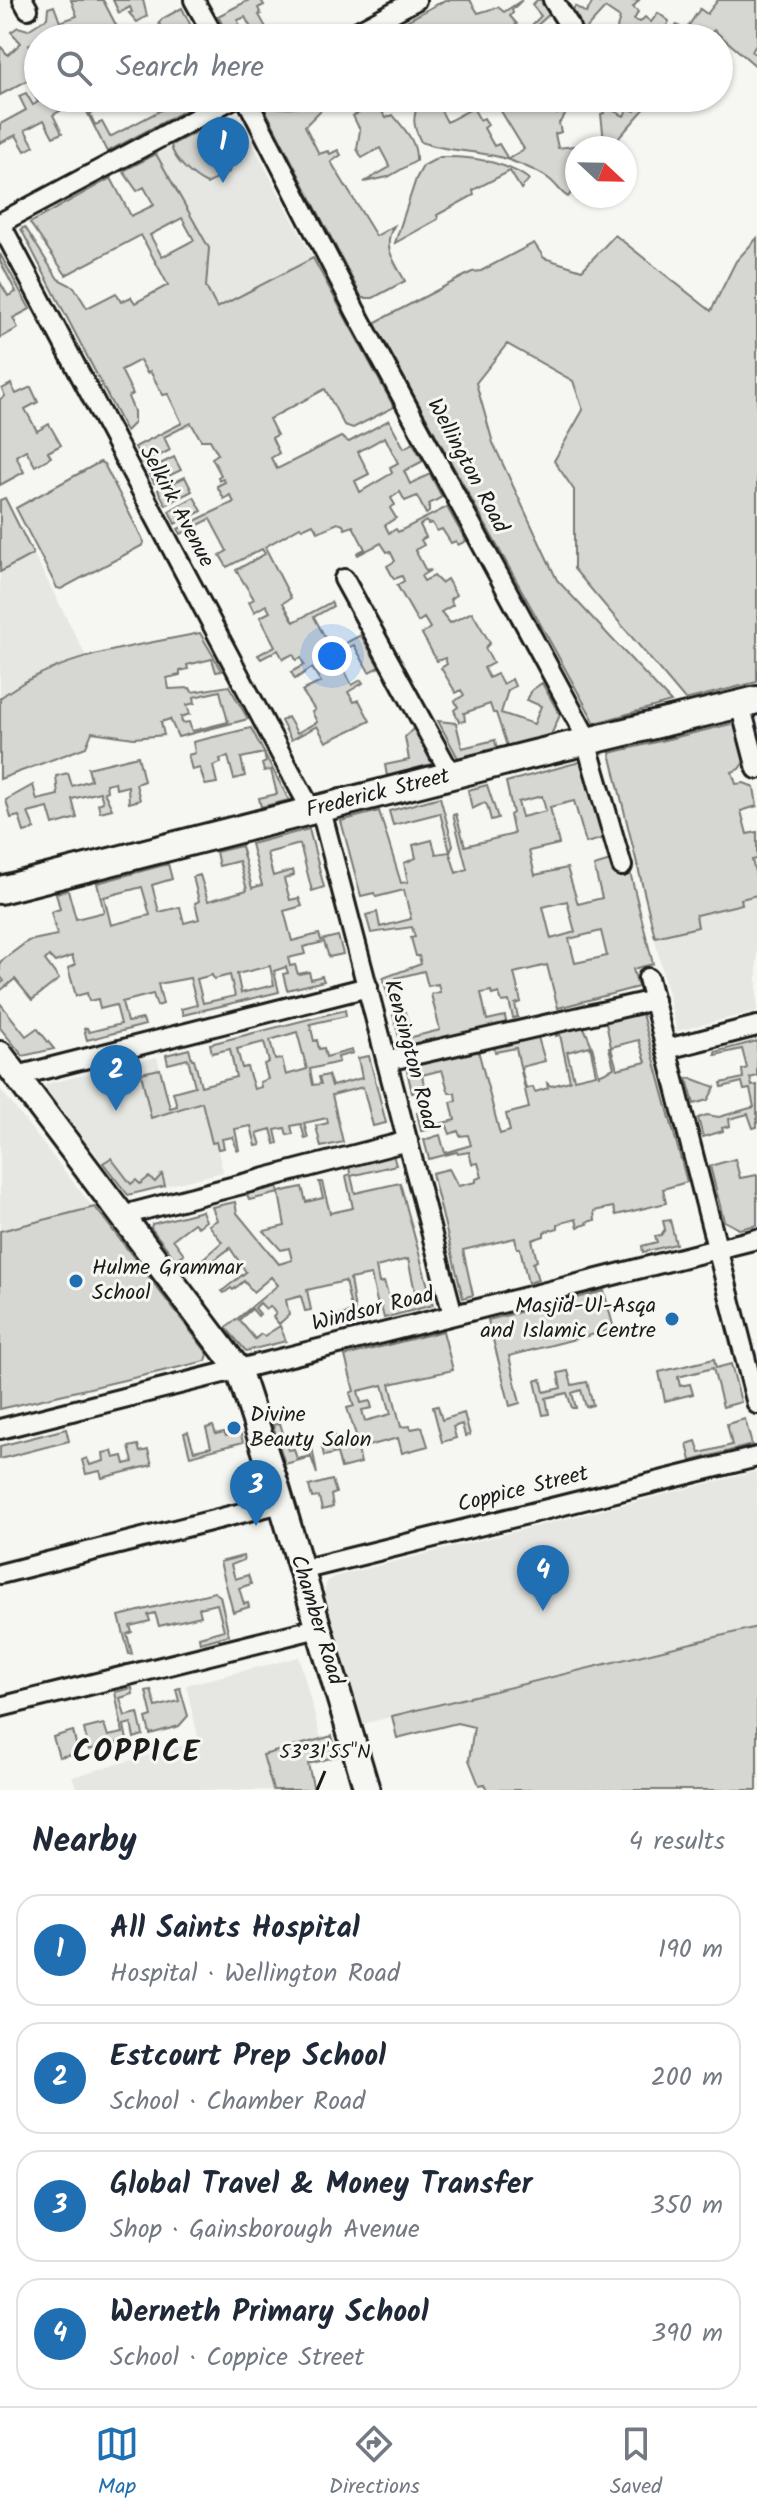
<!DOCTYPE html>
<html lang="en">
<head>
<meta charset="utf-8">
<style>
  :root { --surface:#fff; --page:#f6f6f7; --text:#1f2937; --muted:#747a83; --line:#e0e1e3; --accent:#1f6fb2 }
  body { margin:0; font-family:Kalam,sans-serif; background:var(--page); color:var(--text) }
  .compass { position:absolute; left:565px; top:136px; width:72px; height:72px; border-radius:50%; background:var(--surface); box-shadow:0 2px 6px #0004; rotate:112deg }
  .you { position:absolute; left:332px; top:656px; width:28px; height:28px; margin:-20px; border:6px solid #fff; border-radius:50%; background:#1a73e8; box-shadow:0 0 0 12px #1a73e833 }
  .badge { display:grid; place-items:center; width:52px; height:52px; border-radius:50%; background:var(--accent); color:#fff; font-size:26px; font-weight:700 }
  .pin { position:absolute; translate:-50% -66px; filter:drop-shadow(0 2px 4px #0008) }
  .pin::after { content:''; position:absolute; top:42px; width:28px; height:24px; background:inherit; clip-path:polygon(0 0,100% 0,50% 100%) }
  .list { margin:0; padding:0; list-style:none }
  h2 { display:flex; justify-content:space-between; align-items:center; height:104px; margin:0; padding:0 32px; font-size:34px }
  h2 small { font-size:26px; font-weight:400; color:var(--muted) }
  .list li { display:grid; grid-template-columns:52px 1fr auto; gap:24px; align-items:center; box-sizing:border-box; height:112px; margin:0 16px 16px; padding:0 16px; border:2px solid var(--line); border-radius:24px }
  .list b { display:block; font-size:30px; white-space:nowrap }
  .list p { margin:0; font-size:26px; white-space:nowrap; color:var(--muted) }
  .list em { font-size:26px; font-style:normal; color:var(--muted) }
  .icon { flex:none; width:44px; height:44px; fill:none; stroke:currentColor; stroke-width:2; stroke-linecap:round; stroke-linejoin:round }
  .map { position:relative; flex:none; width:757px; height:1790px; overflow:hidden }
  .search { position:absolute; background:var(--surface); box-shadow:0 2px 6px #0004; left:24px; right:24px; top:24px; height:88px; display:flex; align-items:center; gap:20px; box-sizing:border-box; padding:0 28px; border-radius:44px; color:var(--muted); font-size:30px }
  .sheet { height:616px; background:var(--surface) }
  nav { display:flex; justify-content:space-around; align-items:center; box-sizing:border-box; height:112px; border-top:2px solid var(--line); background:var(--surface); font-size:22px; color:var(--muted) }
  nav a { display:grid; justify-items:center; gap:4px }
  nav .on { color:var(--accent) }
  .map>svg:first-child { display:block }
  .built { fill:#e6e6e2 }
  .green { fill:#d6d6d2; stroke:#797977; stroke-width:2; fill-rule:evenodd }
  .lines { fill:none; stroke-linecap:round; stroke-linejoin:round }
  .minor-casing { stroke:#1c1c1c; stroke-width:24 }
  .tertiary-casing { stroke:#1c1c1c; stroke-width:30 }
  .secondary-casing { stroke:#1c1c1c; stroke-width:32 }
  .minor { stroke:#f6f6f2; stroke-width:18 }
  .tertiary { stroke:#f6f6f2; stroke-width:24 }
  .secondary { stroke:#f6f6f2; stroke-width:26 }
  .ticks { fill:none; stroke:#1c1c1c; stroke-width:3 }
  .poi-dot { fill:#1f6fb2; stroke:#f6f6f2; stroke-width:3 }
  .labels { text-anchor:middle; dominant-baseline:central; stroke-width:6; stroke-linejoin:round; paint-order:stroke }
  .street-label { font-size:22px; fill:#1c1c1c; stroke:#f6f6f2 }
  .poi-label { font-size:22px; fill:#1c1c1c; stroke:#f6f6f2; text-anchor:start }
  .district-label { font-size:30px; font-weight:bold; letter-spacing:2px; fill:#1c1c1c; stroke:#f6f6f2 }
  .ticks-label { font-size:20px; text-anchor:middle; fill:#1c1c1c; stroke:#f6f6f2; stroke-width:6; stroke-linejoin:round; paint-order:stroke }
</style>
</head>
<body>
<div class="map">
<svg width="757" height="1790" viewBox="0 0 757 1790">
  <rect width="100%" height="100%" fill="#f6f6f2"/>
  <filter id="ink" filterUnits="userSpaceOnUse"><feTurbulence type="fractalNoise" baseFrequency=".0125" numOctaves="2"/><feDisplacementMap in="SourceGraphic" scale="16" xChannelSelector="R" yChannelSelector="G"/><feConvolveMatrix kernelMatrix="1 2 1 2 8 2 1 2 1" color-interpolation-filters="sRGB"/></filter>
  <g filter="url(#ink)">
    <path class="built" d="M237,114l76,144 -96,51 -11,-22 3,-39 -53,-94z
      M5,498l81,158 -69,29 -17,13v-198z
      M610,753l129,58 18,69v131l-80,20z
      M157,1057l14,55 6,-4 25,-6 10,40h4l7,30 -95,23 -84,-107 2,-4z
      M0,1089l208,265 -2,7 -206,48z
      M754,1472l3,1v154l-395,97 -38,-130 3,-12 6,-5z
      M299,1657l22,82 -57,16 9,35h-195l-6,-13 127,-36 -13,-56z"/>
    <path class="green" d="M71,0h32l14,27 -1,6 -10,5h-14l-4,-7 -7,3 2,4h-19l-7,-10 -28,17 9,14v16l-38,20v-49l8,9 13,-12 -10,-11 7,-5 10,3 19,-12 1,-10 6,-2 6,16 17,-6z
      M113,0h30l4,16 -10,6 -8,-9 3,-1 -2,-5 -11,6z
      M249,0h12l3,5 -6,3 3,6 -2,1 9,16 -12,6 -11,-20 -7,3 1,5 -7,5 4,8h-7l-11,-22z
      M445,0h25l8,13 20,-6 6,5 18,-12 -10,10 1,3 -3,3 7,8 -5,5 6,5 5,-4 3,1 15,-15 -9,-11 5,-5h9l7,11 -30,27h-69l-3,-4 -7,4h-30l-3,-5 -9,5h-27z
      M594,0l5,3 2,-3h38l-6,7 5,5 -4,8 6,2 5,-5 6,5 7,-9 11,8 -3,7 3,3 8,-6 8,6 15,-22 7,5 11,-14h39v42l-5,10 5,3v12l-43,-37 -8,8h-89l3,-7 -3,-3 3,-10 -15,-10 -20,22 -5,-3 -7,-16 2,-5 11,7z
      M182,8l15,30h-30l-8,-15 3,-4z
      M38,88v10h15l7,13 -7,4 9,18 -9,4 -9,-17 -19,10 9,16 -9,5 -9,-16 -16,8v-19l26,-14 -7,-14 7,-3 7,12 5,-3 -6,-11z
      M184,98l21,2 -98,52 -21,-42 10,-5 2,4 -8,5 5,11 7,-3 8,15z
      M426,98h24l-12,7 9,17 26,-14 7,12 4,-2 4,7 -4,3 10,18 5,-2 9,15 16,-10 -31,-51h48l16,16 10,-9 -5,-6 2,-1h14l-19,25 2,9 -6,2 3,14 24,-3 1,3h-6v38l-9,11c-8,-5 -11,-12 -19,-18 -11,-9 -32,-16 -46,-21 -28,-8 -56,-6 -82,-16 -8,-16 -9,-24 -2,-40z
      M608,98l5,3 -3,8 14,7 4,-8 7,3 3,-6 -6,-4 2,-3h20l-44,50h-14l-1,-5 9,-2 -3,-27 3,-1 -4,-12z
      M322,101l4,4 -21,21 14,28 9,-3 2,3 8,-4 3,5 -10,7 45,74 18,-10c-13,21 1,36 11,55l-32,17h-11l-97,-189 6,-3c19,5 32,1 51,-5z
      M376,103l10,15 7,-3c12,15 24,26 23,46l-28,16 -24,5 26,-15 -10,-19 -18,10 -5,-9 3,-19 -7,-14z
      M217,121c13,10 17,36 12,51l-22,12c-13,-6 -34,-24 -36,-39z
      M156,154l53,94 -3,39 11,21 96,-50 81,149 -41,21 -9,-3 -19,-36 -56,30 8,16 -5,3 7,15 -8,5 6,11 64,-32 8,5 40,-22 15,28 9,-5 10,18 -19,10 6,13 20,-10 12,23 -13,7v8l-3,2 -9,-18 -12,5 -5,-9 -9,6 4,7 -5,3 6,10 -11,7 4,8 7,-4 2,3 49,-25 19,34 -8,4 -2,-4 -5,2 -9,-14 -5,2 -5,-8 -4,1 -2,-3 -6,4 6,12 -5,3 3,5 -9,5 11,21 5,-1 -10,6 3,5 10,-5 7,7 6,-4 9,16 -6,4 3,6 -12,7 9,11 22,-11 18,31 -5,5 8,15 -9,5 5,10 8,-4 6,10 9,-5 3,7 -7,4 -7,23 33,11 7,-18 -14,-6 5,-10 10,-7 18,32 -9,20 -44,11 -11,-33h-3l-3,-9 -26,9 1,8 -6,1 -5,-12 4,-3 -3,-6 9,-6 -3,-5 -5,3 -15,-25 6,-4 -2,-6 -8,3 -15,-27 8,-6 -6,-10 -6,4 -21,-37 7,-4 -2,-5 -8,3 -7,-13 8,-5 -5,-10 -3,1 -6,-9 -23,12 -1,-2 8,-4 -12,-23 -8,3 -2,-4 -5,-2 -20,9 -5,-8 -11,5 -2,-2 -35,20 26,51 -8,5 11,19 37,-20 2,4 -19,11 18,33 29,-15 18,32 -10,5 -15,-27 -24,11 4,8 5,-3 13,24 9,-5 2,3 -15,9 6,10 5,-2 11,21 -44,21 -9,-16 -26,14 -10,-19 7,-4 9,16 20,-11 -5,-10 3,-2 -13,-19 19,-9 -9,-14 -17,11 -4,-7 13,-7 -3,-7 -5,2 -3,-6 -10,5 -5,-9 -17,9 -3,-4 17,-9 -15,-29 10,-5 -4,-7 -12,7 -5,-10 5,-3 -18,-29 29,-16 -3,-5 -35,18 -7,-12 7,-4 -17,-32 -29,15 -3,-5 56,-27 -4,-7 -6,4 -7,-13 8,-4 -2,-3 -4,2 -1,-4 3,-2 -9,-17 6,-4 -8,-14h-9l-10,-17 -27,14 6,13 -26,14 -9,-17 47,-24 -14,-29 -5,1 -13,-24 -3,2 -7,-13 -19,10 12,24 -5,3 6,14v12l-8,8 -105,-202 4,-2 33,52 16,8 13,21 29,-15 5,9 10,-5 4,6 33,-18 -27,-50 -75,40 -36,-52 81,-45 20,38 23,-11 -10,-18 -7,4 -14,-20zM182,218l12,22 -32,17 -12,-22zM385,437l13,26 -8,4 2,6 -32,19 -5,-11 14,-7 -11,-22z
      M440,157c32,-1 63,4 89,22l-8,10 -11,-18 -37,19 1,5 -37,20 1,4 -43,24 21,-64 7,-13z
      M615,235l96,76 25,-50 21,-23v444l-72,18 -111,-131v-79l-20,-29 29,-51 -10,-29 -66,-37 -31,39 17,60 64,137 114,122 -76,21 -221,-400 98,-51 9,-1 53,-28 10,15 38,12z
      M0,254l30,55 -17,9 5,10 -18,10v-56l8,14 8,-4 -16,-31z
      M11,384l5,10 15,-7 7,15 -13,7 12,22 12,-7 12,21 -13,7 3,5 -16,9 -9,-16 -10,6 8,16 -24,13v-86l5,-3 -3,-7z
      M174,457l7,13 -27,13 -6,-13z
      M100,462l4,2 40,78 -1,3 -82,44 -4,-1 -41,-80z
      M185,477l7,14 -26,14 -8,-15z
      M194,497l8,14 -27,13 -6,-13z
      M5,498l28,56 -33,18v-72z
      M200,633l22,38 -6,1 -4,-13 -25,6 1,4 -8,2v4l-13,3 2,11 21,-1 2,4 37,-6 19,33 -70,18 -8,-18 -9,3 3,13 -30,3 -42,-6 -6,15 -86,32v-81c56,-43 132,-51 200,-65zM220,691l8,31 -36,9 -3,-9 -7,1 -1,-6 9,-3 -3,-9 8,-2 -1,-6z
      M438,721l18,2 6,25 33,-8 2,9 -39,9z
      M735,723l3,1 10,32 -9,13 -7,3 4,12 8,-1 10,4 3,19 -16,5 6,23 10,-2v27l-5,1 5,20v15l-16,4 1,5 -46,11 2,12 -43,10 -45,-184z
      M251,728l38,72 -28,7 -2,-9 18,-4 -6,-24 -7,1 -2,-7 4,-2 -2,-9 -23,5 4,18 -11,3 -6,-22 -8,2 1,4 -8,3 4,17 -12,2 -5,-17 -8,2 -4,-15 7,-2 -2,-11z
      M414,728l18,36 -45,12 -2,-11 24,-5 -4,-23z
      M138,756l6,25 -8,3 4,16 -11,3 -1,-17 -12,3 -1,-7 -9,2 1,7 -3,1 8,17 -12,3 -2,-8 5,-2 -3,-10 -28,7 5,19 -24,7 -5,-17 -20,5 7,16 -11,3 -5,-16 -8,2 -5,-18 27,-15 4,15 21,-5 -2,-19 12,-3 4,13 19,-6 -3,-12z
      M587,760l21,77 -22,6 -12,-42 -24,6 9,37 -30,7 6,24 32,-7 11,36 24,-6 -8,-32 20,-6 5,15 11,-3 23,92 -20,5 5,18 -80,21 -11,-43 -33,8 7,29 -6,2 3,13 -5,1 -4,-17 -7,1 -3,-9 -7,2 -1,-4 -10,2 6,27 18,-4 2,11 -104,25 -10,-37 12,-3 3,10 -4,1 4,15 32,-8 -9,-36 9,-2 -2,-8 -10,2 -4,-15 -28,7 4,15 -12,3 -5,-18 38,-14 -2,-8h-3l-5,-18 4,-1 -3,-10 -41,6 -5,-18 11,-3 3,15 31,-8 -7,-29 -28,7 -2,-4 -13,3 -20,-75 38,-10 22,72 7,-1 -4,-19 12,-5 -3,-13 19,-5 4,14 14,-2 -10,-39 -47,12 -4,-14 51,-14 13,48 -3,8 6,20 11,-4 -14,-54 3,-1 9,32 49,-12 -4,-19 3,-2 -7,-31zM542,796l4,15 -24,6 -4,-15zM567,901l8,31 -24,7 -8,-32zM601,931l6,25 -32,7 -6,-24z
      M487,785l11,33 -7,2 -4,-15 -3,-2 -12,6 -4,-19z
      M309,829l15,58 -12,4 -12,-47 -33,9 6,23 20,-6 1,5 -10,4 6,21 9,-2 3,8 -18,5 8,30 27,-7 2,6 17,-4 5,18 -14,3 -5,-15 -21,5 2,7 -17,4 2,8 5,-1 3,9 11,-2 2,7 11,-3 2,5 -37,9 -4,-16 5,-1 -2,-6 -12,4 5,21 -96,23 -2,-6 16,-4 -7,-27 -32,6 5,20 -6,2 -4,-12 -31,8 5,20 16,-3 2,6 -58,15 -3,-11 3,-1 2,4 32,-8 -5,-19 -16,4 -2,-10 -9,2 -2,-8 -11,3 -8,-28 7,-3 -3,-9 -17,6 -6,-6 -4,4 14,19 -27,21 -17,-21 -15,12v-7l4,-3 -4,-5v-14l28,-21 29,-6 -6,-23 9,-3 -4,-16 12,-3 8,29 28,-7 -7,-29 71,-19 4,15 -20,6 7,27 21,-5 4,16 15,-4 -4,-16 4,-2 -6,-24 7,-2 8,26 39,-11 -8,-29 -20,5 -3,-14 25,-6 11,42 10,-3 -11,-41zM142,887l8,28 -39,10 -7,-28zM270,966l4,19 -33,8 -4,-19zM212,975l2,4 16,-4 5,21 -32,7 -6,-24z
      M0,1003l26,33 11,-8 17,21 -31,7 -23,-28z
      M345,1010l1,6 -36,8 4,17 3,-1 2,9 5,-1 2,9 26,-7 1,3 -15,4 1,5 -29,7 3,16 8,-1 -2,-7 9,-2 4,11 30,-8 -4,-20 11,-2 17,67 -13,3 -10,-39 -31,8 11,47 -22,5 -5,-21 12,-3 -1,-5 -23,5 4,15 -3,1 -4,-15 -10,2 2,8 -6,1 -2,-7 -10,2 3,13 -3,1 -4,-15 -14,4 4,12 -5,1 -5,-20 -16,3 4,21 -2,1 -4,-14 -11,2 2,9 -6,1 -2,-7 -4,1 -10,-41 -51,16 -10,-45 19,-4 10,39 7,-2 -4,-14 22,-6 -7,-27 -20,5 -2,-9 23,-6 3,10h2l7,27 35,-9 -6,-28 -18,4 -2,-9zM297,1032l10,37 -21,6 -4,-16 -7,1 -5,-20zM264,1042l5,20 -5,2 4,15 -8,3 1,5 -7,2 -7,-22 -5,1 -5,-19z
      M641,1010l46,172 -24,7 3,14 -50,12 -3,-8 -19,4 1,9 -8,2 1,2 -10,3 -2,-8 -18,5v4l-14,4v4l-12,4 5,21 -4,2 5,17 -10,3 -8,-35h-3l-2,-10 -52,12 10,45 -10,3 -31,-125 17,-4 9,17 18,-4v-3l6,-2 -4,-14 -6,1 -3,-12 -11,2 -1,-2 -28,7 -5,-19 16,-5 5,18 26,-8 -3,-10 -8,1 -2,-5 -8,3 -3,-8 -26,5 -4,-18 13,-4 4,16 21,-5 -4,-18 5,-1 -1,-8h-6l-7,-23 -20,5 3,15 -13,3 -6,-27 68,-17 4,1 22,84 10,-3 -4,-17 23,-6 -13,-60 -21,4 -1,-5 3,-4 40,-9 8,27 -24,6 5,22 7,-2 2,5 13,-4 -1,-5 4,3 19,-5 -10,-46 -4,1 -1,-7 27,-6 10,23 7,29 15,-7 -5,-20h2l6,21 29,-7 -7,-22 -28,7 -6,-29zM590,1046l6,28 -22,5 -7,-27z
      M757,1041v35l-7,2 2,8 5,-1v42l-4,1 -5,-14 -19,5 1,7 -8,2 1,3 -20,6 -5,-19 9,-3 12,2 35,-10 -4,-18 -6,1 -2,-8 -20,5 -1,-4 22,-5 -1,-8 5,-2 -5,-19 -27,6v-3z
      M691,1078l24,9 -7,13 -14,4 -7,-25z
      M393,1155l3,10 -45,11 4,17 45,-10 33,122 -49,13 -3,-12h-3l-7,-31 -21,4 7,44 -21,5 -2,-11 18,-5 -7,-31 -38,9 4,20 -6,1 -4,-15 -15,4 3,15 -10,9 -6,-7 3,-3 -6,-8 -4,3 -6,-6 -5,5 5,6 -2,2 -6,-7 -13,11 16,19 6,-5 3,2 16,-10 6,15 -40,10 -20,-23 52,-43 -7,-8 -18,15 -9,-11 -11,9 -2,-2 -7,5 -2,-2 24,-19 -16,-24 -26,20 -5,-6 23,-20 -13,-17 8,-5 -5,-13 23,-5 2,11 42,51 13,-4 -3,-12 -8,2 -17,-19 21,-5 -6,-33 -30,7 -2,-6 30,-7 2,5 23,-5 4,15 17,-4 -4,-16h3l8,31 23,-5 -7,-32 4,-2 -1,-9zM408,1259l8,37 -25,8 -7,-22 -5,1 -3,-16z
      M111,1158l20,26 5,-4 4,4 9,-7 6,5 7,-8 3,12 -37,9 -25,-32z
      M735,1159l5,19 17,-3v50l-18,4 -15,-8 -14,-55z
      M95,1207l113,147 -2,7 -206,48v-178z
      M202,1211l4,10 -8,6 -4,-4 -21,16 11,15 -8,6 -25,-32 1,-4z
      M670,1220l6,24 -33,8 -1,-6 15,-4 -2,-6 6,-1 4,-6 -2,-8z
      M604,1291l10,38 -105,27 11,47 -10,3 -22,-86z
      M443,1331l10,39 -63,14 11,43 9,-1 1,3 11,-2 6,19 -26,7 -4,-15 -30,8 -1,-4 -10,3 4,18 -20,5 -4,-15 -13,3 -2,-9 8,-2 -2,-9 6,-2 3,12 21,-5 -11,-33 7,-2 -4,-13 4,-2 -9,-35zM383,1385l8,29 -26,7 -3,-11 10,-2 -2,-7 -9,2 -3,-12z
      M714,1359l2,9 15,-4 10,38 -18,5 -10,-39 -35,9 2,9 10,-2 3,10 -28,7 -6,-29z
      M568,1371l4,14 15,-3 6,23 -7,2 -5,-17 -9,3 4,15h-4l-5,-15 -21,5 3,16 -6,1 -8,-34 6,-2 3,13 17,-4 -3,-15z
      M438,1406l4,14 22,-7 6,22 -5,1 -3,-12 -9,3 3,11 -14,4 -9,-35z
      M745,1419l7,26 -61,16 -4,-17 9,-3 4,12 32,-8 -5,-21z
      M280,1423l8,27 6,-1 3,10 14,-3 -4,-14 4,-1 6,33 -6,-17 -26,7 -12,-39z
      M213,1426l3,8 8,-2 2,4 14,-4 3,10 -53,14 -6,-23 4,-1 6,19 17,-4 -5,-19z
      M66,1429l3,12 -69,18v-13z
      M138,1445l2,7 8,-2 4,15 -50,13 -2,-7 -14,3 -4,-14 5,-2 3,7 14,-4 -1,-8 9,-2 2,7 9,-2 2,8 8,-2 -4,-15z
      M332,1480l4,13 -5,2 2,12 -11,3 -3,-13 -7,1 -3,-12z
      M243,1556l1,4 -13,5 4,14 13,-4 3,9 -12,4 5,16 4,-1 1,4 -16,5 -13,-50z
      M214,1592l6,4 9,39 -29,8 -1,-6 25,-7 -7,-26 -18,4 2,8 -42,10 -4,-13 -7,2 2,6 -20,5 2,6 -5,2 5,20h-3l-10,-38z
      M757,1627v163h-270l-2,-6 -6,1 -10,-25 5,-33 -17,-4 -60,15 -5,-22z
      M132,1688l1,6 -13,4 5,18 13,-3 5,22 -9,3 -3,-15 -7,2 3,15 -38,10 -5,-21 20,-5 4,12 15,-3 -8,-41z
      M180,1688l8,28 -9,10 -29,8 -4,-16 6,-2 -6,-25 5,-1 5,17 23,-6 -3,-12z
      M73,1731l5,22 -19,4 -6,-20z
      M332,1736l6,20 -30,8 6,26h-41l-10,-35z"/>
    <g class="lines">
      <defs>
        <path id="minor" d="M23,0l5,9
          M194,0l21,38
          M553,0l16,25 4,13
          M345,38l71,-38
          M246,98l110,214 227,419 39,135
          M0,223l284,537 23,42 16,16 130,497
          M0,223l234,-125
          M344,579l108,197
          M740,704l17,65
          M648,978l109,426
          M667,1049l90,-23
          M387,1061l267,-61
          M17,1076l351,-89
          M125,1220l10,-8 273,-71
          M0,1429l757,-190
          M301,1570l456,-113
          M0,1574l281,-71
          M0,1707l318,-79"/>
        <path id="tertiary" d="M0,1054l238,315 39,119 90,302"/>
        <path id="secondary" d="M0,890l530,-135 227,-55"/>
      </defs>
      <use href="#minor" class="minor-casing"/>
      <use href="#tertiary" class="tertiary-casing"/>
      <use href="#secondary" class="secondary-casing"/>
      <use href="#minor" class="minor"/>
      <use href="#tertiary" class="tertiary"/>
      <use href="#secondary" class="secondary"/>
    </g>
  </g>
  <path class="ticks" d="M317,1790l8,-19"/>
  <g class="poi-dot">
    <circle cx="76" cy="1281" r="8"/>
    <circle cx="672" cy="1319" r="8"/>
    <circle cx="234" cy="1428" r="8"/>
  </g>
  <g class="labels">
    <g class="street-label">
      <text transform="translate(467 466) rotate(62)">Wellington Road</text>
      <text transform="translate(176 507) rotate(62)">Selkirk Avenue</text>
      <text transform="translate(378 794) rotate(-14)">Frederick Street</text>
      <text transform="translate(410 1055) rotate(75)">Kensington Road</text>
      <text transform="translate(373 1310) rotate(-14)">Windsor Road</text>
      <text transform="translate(523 1490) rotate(-14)">Coppice Street</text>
      <text transform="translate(316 1620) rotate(73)">Chamber Road</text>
    </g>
    <g class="poi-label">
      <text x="92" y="1268">Hulme Grammar<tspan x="92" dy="25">School</tspan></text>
      <text x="656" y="1306" text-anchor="end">Masjid-Ul-Asqa<tspan x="656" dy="25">and Islamic Centre</tspan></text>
      <text x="250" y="1415">Divine<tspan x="250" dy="25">Beauty Salon</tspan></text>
    </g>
    <g class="district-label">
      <text x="137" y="1753">COPPICE</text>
    </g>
  </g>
  <g class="ticks-label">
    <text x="325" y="1758">53°31'55"N</text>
  </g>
</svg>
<svg class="compass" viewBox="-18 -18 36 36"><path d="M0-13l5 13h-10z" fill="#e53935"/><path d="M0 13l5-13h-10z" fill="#747a83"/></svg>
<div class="you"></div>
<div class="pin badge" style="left:223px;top:183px">1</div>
<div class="pin badge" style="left:116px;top:1111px">2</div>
<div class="pin badge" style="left:256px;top:1526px">3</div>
<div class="pin badge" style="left:543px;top:1611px">4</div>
<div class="search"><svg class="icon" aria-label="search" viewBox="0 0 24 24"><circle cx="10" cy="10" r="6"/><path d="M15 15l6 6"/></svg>Search here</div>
</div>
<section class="sheet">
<h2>Nearby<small>4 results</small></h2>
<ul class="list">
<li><span class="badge">1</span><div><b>All Saints Hospital</b><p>Hospital · Wellington Road</p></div><em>190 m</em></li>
<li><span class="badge">2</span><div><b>Estcourt Prep School</b><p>School · Chamber Road</p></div><em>200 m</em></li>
<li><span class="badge">3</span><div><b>Global Travel &amp; Money Transfer</b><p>Shop · Gainsborough Avenue</p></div><em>350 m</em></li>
<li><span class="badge">4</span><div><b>Werneth Primary School</b><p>School · Coppice Street</p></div><em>390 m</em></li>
</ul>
</section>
<nav>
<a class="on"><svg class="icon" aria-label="map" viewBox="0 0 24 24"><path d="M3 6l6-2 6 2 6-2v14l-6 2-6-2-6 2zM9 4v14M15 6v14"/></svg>Map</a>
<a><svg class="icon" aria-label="directions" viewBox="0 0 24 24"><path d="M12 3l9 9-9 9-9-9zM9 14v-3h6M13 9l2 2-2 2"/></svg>Directions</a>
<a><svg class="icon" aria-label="saved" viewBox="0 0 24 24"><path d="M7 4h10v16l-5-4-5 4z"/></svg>Saved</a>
</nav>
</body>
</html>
